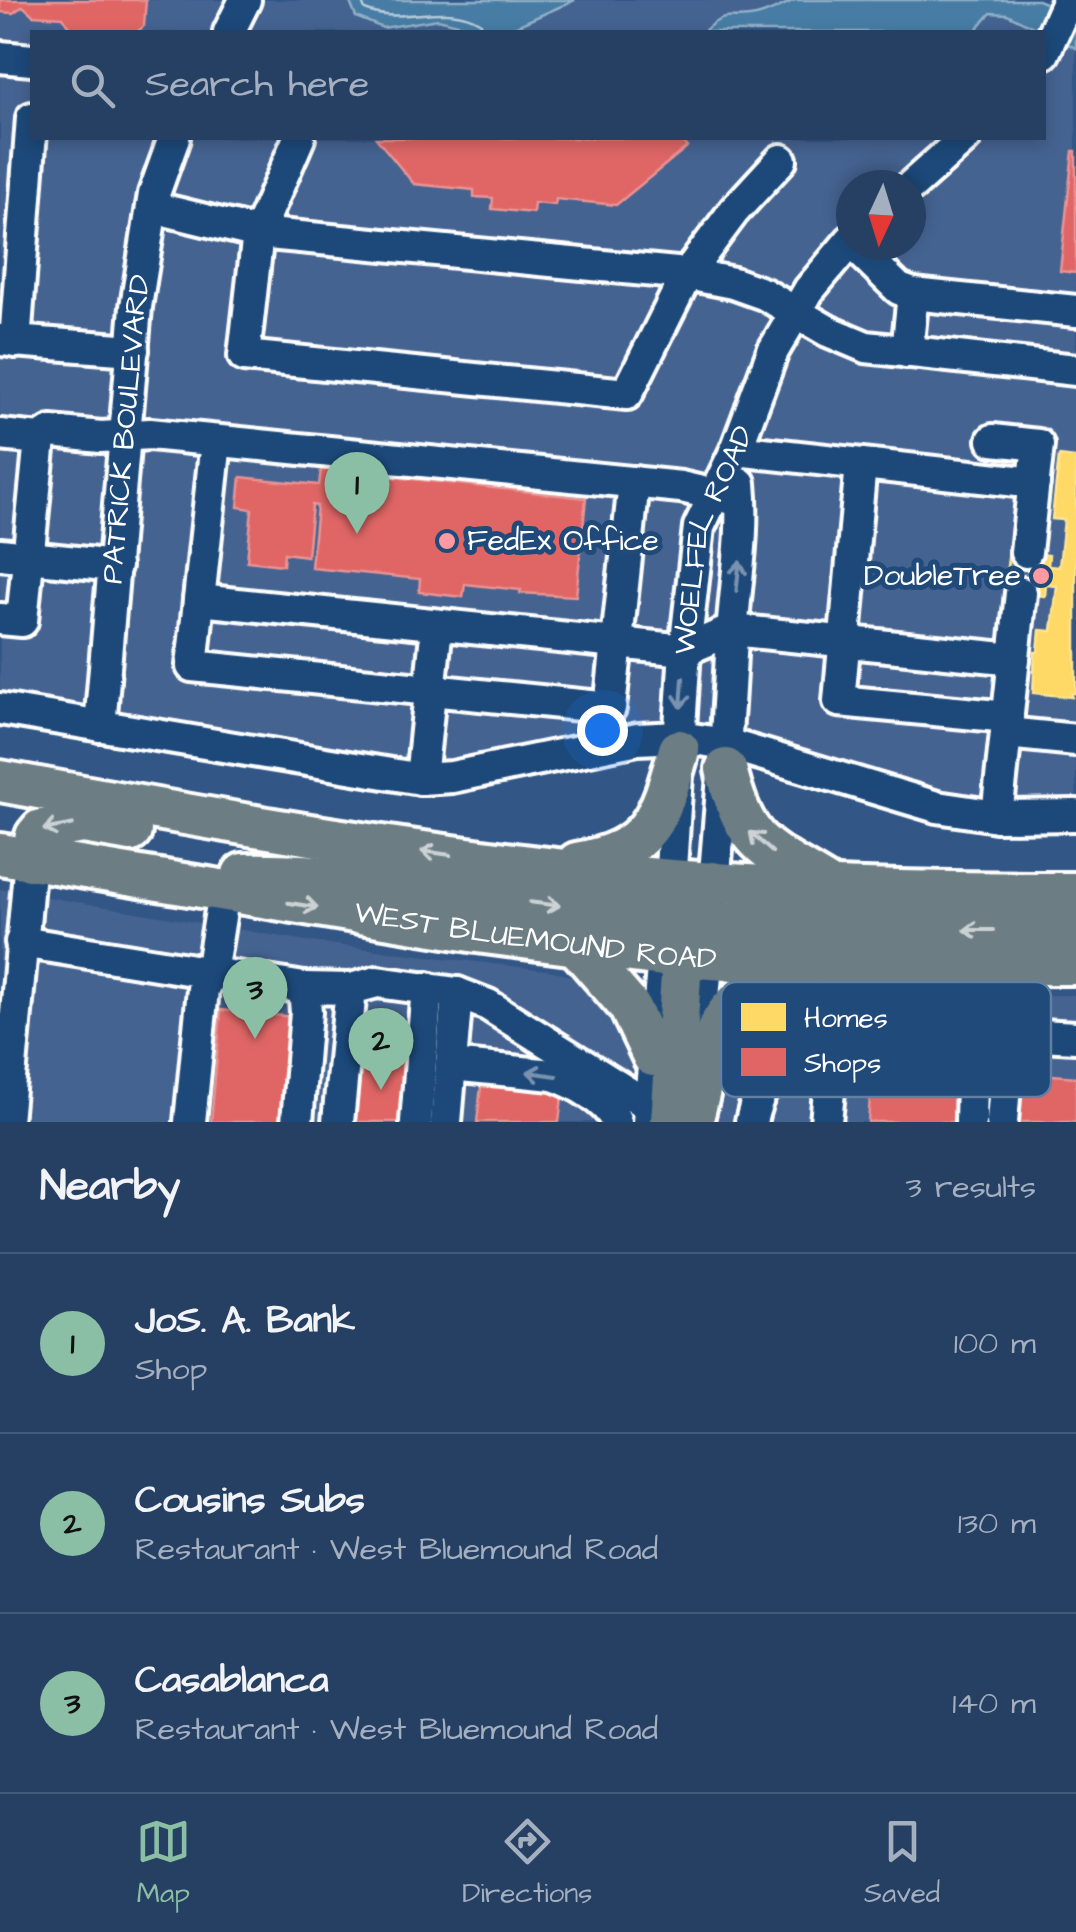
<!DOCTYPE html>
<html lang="en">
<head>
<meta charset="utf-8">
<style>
  :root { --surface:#264064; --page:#324b6d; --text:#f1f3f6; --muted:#a4afbf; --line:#425978; --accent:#8abfa5 }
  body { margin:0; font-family:"Architects Daughter",sans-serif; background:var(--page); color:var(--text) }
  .compass { position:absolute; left:836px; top:170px; width:90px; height:90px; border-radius:50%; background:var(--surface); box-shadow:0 5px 15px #0003; rotate:184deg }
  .you { position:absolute; left:602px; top:730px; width:35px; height:35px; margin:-25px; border:8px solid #fff; border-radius:50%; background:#1a73e8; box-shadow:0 0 0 15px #1a73e833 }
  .badge { display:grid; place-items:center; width:65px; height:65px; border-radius:50%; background:var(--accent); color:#111; font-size:32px; font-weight:700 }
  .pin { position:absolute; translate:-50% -82px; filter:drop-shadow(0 2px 5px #0008) }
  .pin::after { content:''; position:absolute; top:52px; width:35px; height:30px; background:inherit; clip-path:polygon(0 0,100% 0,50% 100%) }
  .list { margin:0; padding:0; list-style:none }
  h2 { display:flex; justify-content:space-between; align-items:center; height:130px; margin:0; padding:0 40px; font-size:42px }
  h2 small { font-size:32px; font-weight:400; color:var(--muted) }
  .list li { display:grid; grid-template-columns:65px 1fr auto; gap:30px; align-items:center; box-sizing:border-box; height:180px; padding:0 40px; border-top:2px solid var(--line) }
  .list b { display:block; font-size:38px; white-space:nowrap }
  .list p { margin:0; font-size:32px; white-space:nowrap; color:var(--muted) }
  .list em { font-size:32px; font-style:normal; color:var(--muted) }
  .icon { flex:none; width:55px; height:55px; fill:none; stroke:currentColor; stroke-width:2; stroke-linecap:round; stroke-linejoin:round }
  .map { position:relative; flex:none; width:1076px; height:1122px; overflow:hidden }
  .search { position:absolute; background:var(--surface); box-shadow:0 5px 15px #0003; left:30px; right:30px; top:30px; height:110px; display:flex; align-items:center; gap:25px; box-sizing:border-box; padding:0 35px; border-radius:0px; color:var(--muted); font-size:38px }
  .sheet { height:670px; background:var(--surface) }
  nav { display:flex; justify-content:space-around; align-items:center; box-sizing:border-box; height:140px; border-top:2px solid var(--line); background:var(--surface); font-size:28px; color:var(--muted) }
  nav a { display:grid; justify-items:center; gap:5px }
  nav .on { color:var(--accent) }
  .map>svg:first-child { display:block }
  .built { fill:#456391; fill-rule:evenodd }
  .water { fill:#477ca4; stroke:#91b0c8; stroke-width:2.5 }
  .homes { fill:#ffd966; stroke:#ffe494; stroke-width:2.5 }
  .shops { fill:#e06666; stroke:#e99494; stroke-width:2.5 }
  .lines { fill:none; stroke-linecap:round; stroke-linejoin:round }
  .shore { stroke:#b5cbdb; stroke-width:2.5 }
  .minor-tunnel { stroke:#516f98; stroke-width:30; stroke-dasharray:30 15; stroke-linecap:butt }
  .minor-casing { stroke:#fff; stroke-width:38 }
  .major-casing { stroke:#fff; stroke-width:48 }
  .minor { stroke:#1f4a7a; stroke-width:30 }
  .major { stroke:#6c7e84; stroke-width:40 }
  .oneway { stroke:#7992af }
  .oneway2 { stroke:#ccd2d4 }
  .poi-dot { fill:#ff9aa2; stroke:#1f4a7a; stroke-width:4 }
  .labels { text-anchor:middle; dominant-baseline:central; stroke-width:10; stroke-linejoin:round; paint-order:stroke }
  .street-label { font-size:30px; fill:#fff; stroke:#1f4a7a }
  .poi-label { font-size:30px; fill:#fff; stroke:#1f4a7a; text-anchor:start }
  .key { fill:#1f4a7a; stroke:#6280a2; stroke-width:2.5 }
  .key-label { font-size:28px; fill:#fff }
</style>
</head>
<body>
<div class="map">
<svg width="1076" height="1122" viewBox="0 0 1076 1122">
  <rect width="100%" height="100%" fill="#325686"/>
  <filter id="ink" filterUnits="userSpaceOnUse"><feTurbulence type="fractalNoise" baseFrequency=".01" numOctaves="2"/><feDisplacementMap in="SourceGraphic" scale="20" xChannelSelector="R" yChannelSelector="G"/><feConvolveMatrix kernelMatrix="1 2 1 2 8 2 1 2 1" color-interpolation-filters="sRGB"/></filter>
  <g filter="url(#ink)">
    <path class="built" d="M0,0h1076v797h-98l-32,-5 -189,-58 -111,-13 -187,39h-55l-404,-67zM32,32h1012v106h-1012zM851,185h60v60h-60z
      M0,889l319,54 234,28 30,9 24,14 30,56 -2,72h-635z
      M783,990l154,6 139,-1v127h-373l25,-95z"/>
    <path class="water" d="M349,0h226l-63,28 -30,2 -44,-11 -55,9 -27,-11z
      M795,0h243l38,17v31l-69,-34 -16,-1 -17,19h-271c24,-23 26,-10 53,-16 13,-3 27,-11 39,-16z"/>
    <path class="homes" d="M1059,456l17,2v235h-4v4l-39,-4 2,-41h3l2,-22 12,1 5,-45 -11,-1 -1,11 -41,-5 5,-41 40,5 -1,11 11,1 5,-47 -12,-1z"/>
    <path class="shops" d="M0,0h146l-2,26 -7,6 -65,-2 -9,-13 -30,-2 -10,-9 -10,7 -13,-1z
      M376,138h303l8,9 -71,58 -60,-6 -1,6 -21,-2 -1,10 -41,-4 1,-11 -19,-1v-7l-60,-6z
      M1073,151h3v122l-16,-2z
      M321,469l265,29 -10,98 -56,-3 1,-3 -56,-6 -2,13 -44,-5 1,-13 -109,-11 6,-62 -5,-1 -5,51 -23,-3 -1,12 -36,-4 5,-52 -14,-2 3,-30 78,8z
      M221,1010l73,7 -9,105h-74z
      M362,1053l46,4 -6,65h-47z
      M892,1071l71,6 -3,45h-92l4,-49 20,2z
      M1015,1072l61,5v45h-66z
      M482,1077l81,12 -4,33h-82z"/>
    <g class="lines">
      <path class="shore" d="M361,0l4,10c37,16 81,-10 116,13l2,9"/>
      <path class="minor-tunnel" d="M1021,593l5,-41"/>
      <defs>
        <g id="minor">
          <path d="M229,32l16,-32"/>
          <path d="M1044,53l24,-53"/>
          <path d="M0,57l32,3"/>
          <path d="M299,138l-41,95 -14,123 383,38 60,-120 47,-63 47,-51"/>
          <path d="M911,186l54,-48"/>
          <path d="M152,207l106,26 429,41 46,9 31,11 64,37 38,16 210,23"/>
          <path d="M854,245l45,44 14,5 163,17"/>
          <path d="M0,340l133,10"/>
          <path d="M15,342l17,-224"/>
          <path d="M907,352l6,-58"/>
          <path d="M0,435l40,4 11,-7 50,5 49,-3 531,53 60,14"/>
          <path d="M993,440l45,5 -12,107"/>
          <path d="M216,441l-24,225 418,42 24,-226"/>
          <path d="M736,450l298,33"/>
          <path d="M861,464l-22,237 169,16"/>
          <path d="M0,554l115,12"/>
          <path d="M199,600l486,50 47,-20 282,29"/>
          <path d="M0,619l22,2 18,-182"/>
          <path d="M0,709l421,70 31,-2 186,-38 41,-2 48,7 210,63 60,9 79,-1"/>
          <path id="s1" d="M100,726l36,-419 18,-113 20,-56"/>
          <path d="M1006,733l70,7"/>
          <path d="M421,779l16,-154"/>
          <path d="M997,816l24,-223"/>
          <path id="s2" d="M669,900l16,-250 14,-123 37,-77 37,-99 36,-61 42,-50"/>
          <path d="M21,942l283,46 2,24 -9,110"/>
          <path d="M1025,964l-3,70 54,3"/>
          <path d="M304,988l47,1 26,-7 80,11 31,12 161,101"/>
          <path d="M699,1055c12,-140 26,-279 33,-419 3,-51 13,-101 8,-153"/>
          <path d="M451,1065l102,10c21,7 56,26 63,47"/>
          <path d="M6,1122l24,-262"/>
          <path d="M190,1122l13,-133 8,-16 13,-81"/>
          <path d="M338,1122l13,-133"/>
          <path d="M416,1122l11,-134"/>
          <path d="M446,1122l11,-129"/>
          <path d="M648,1122l16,-176"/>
          <path d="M751,1122c8,-35 15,-43 47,-58l175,-19 49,-11"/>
          <path d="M826,1122l6,-61"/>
          <path d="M971,1122l2,-77"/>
          <path d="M1002,1122l7,-86"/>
        </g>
        <g id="major">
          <path d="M726,769c19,77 37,78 101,117"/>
          <path d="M0,781c176,32 354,64 531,85 181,22 363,27 545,27"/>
          <path id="s3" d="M0,854l477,78 186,24 147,9 266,-1"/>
          <path d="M30,860l6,-24 5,-6 42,-7 48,8"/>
          <path d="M577,863c75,-13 83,-46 102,-113"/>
          <path d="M243,874c102,-2 206,18 307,31 37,4 78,14 115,11 23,-2 36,-16 48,-34"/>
          <path d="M576,945l53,61 24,50"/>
          <path d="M672,946l12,-13 41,-10 181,7 170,-2"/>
          <path d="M671,1122l13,-190"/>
          <path d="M692,1122c23,-83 13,-120 106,-153"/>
        </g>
      </defs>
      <use href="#minor" class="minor-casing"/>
      <use href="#major" class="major-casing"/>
      <use href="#minor" class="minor"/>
      <use href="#major" class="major"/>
    </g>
    <defs><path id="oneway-shaft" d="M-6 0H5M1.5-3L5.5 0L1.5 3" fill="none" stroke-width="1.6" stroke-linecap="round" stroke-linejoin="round" transform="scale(2.5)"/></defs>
    <g class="oneway">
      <use href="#oneway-shaft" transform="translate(738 576) rotate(-84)"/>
      <use href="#oneway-shaft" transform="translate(682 693) rotate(94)"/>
      <use href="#oneway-shaft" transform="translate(542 1074) rotate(-172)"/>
    </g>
    <g class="oneway2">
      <use href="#oneway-shaft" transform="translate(58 827) rotate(170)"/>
      <use href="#oneway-shaft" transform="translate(761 842) rotate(-138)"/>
      <use href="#oneway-shaft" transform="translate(436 853) rotate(-172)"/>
      <use href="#oneway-shaft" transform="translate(545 904) rotate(7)"/>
      <use href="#oneway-shaft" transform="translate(303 905) rotate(9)"/>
      <use href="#oneway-shaft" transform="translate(979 930) rotate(-180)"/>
    </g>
  </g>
  <g class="poi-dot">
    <circle cx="447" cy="541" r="10"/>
    <circle cx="1041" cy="576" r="10"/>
  </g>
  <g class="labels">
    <g class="street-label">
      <text stroke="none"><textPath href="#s1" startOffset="298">PATRICK BOULEVARD</textPath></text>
      <text stroke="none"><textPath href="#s2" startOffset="365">WOELFEL ROAD</textPath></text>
      <text stroke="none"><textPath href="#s3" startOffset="542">WEST BLUEMOUND ROAD</textPath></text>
    </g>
    <g class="poi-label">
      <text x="467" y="541">FedEx Office</text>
      <text x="1021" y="576" text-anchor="end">DoubleTree</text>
    </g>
  </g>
  <rect x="721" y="982" width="330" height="115" rx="15" class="key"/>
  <rect x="741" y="1003" width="45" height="28" fill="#ffd966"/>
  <rect x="741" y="1048" width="45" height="28" fill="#e06666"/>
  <g class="key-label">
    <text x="804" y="1027">Homes</text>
    <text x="804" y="1072">Shops</text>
  </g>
</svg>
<svg class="compass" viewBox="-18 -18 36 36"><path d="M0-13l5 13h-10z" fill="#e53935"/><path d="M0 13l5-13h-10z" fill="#a4afbf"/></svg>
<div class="you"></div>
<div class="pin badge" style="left:357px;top:534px">1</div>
<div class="pin badge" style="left:381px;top:1090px">2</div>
<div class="pin badge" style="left:255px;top:1039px">3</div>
<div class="search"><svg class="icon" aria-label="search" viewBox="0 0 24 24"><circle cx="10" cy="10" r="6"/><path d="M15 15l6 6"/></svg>Search here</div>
</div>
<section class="sheet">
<h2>Nearby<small>3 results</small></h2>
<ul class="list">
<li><span class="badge">1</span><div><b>JoS. A. Bank</b><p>Shop</p></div><em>100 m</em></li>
<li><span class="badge">2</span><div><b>Cousins Subs</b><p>Restaurant · West Bluemound Road</p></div><em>130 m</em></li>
<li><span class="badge">3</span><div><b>Casablanca</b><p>Restaurant · West Bluemound Road</p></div><em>140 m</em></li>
</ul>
</section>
<nav>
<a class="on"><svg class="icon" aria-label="map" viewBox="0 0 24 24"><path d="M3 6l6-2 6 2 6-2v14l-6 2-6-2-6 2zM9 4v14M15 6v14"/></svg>Map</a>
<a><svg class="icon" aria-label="directions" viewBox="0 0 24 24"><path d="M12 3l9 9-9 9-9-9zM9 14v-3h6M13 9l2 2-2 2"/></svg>Directions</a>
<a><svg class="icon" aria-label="saved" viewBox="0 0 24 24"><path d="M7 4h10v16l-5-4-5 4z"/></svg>Saved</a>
</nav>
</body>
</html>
